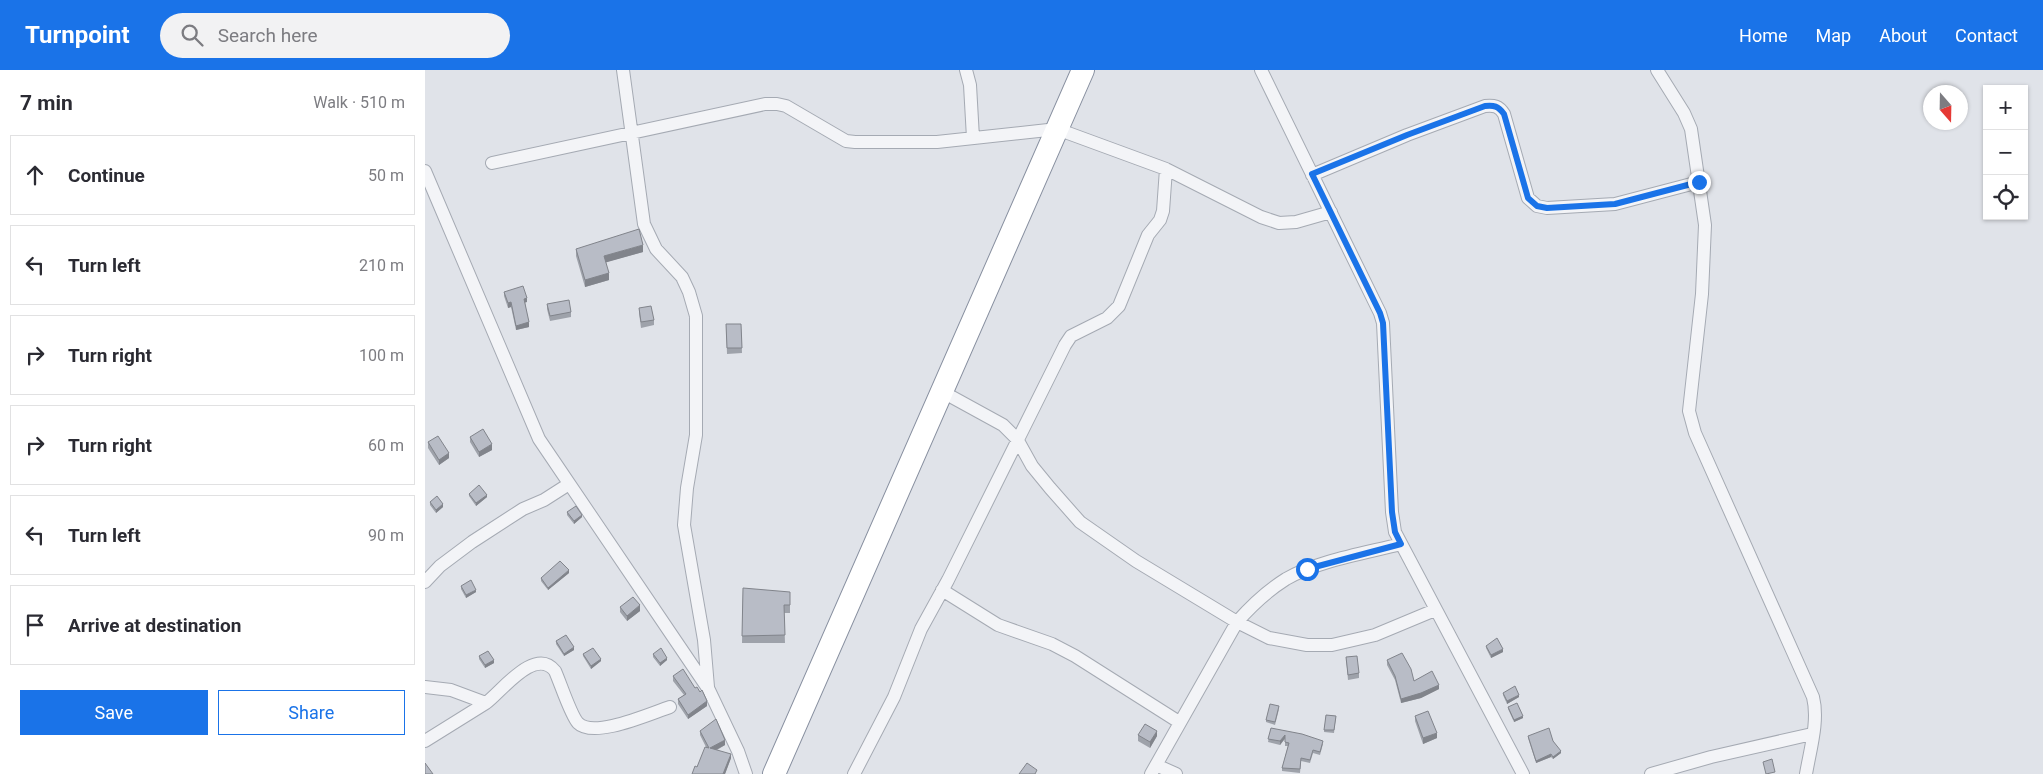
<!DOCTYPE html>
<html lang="en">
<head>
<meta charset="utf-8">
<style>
  :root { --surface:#fff; --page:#f2f2f3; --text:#2b2b33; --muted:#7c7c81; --line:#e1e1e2; --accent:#1a73e8 }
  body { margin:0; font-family:Roboto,sans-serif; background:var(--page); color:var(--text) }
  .controls { position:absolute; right:15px; top:15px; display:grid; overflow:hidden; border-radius:0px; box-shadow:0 1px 4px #0004 }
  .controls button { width:45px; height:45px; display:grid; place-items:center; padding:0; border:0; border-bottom:1px solid var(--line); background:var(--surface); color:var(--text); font:25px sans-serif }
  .compass { position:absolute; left:1498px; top:15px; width:45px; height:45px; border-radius:50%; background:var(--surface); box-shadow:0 1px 4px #0004; rotate:160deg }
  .stop { position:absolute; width:15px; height:15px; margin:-11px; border:4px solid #1a73e8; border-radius:50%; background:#fff }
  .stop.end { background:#1a73e8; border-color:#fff; box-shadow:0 1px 5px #0008 }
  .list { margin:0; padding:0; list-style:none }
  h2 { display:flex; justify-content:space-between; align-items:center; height:65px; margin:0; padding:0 20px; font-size:21px }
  h2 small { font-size:16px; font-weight:400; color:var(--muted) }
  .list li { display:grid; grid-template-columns:32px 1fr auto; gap:15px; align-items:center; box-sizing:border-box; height:80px; margin:0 10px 10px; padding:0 10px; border:1px solid var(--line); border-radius:0px }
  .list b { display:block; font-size:19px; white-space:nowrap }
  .list em { font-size:16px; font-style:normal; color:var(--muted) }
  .actions { display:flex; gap:10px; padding:15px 20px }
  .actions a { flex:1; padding:11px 0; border:1px solid var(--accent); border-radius:0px; text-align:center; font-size:18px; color:var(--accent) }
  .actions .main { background:var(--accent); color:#fff }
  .icon { flex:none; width:28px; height:28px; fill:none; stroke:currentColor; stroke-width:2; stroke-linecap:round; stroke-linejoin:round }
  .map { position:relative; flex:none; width:1618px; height:704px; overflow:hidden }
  header { display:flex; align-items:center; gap:30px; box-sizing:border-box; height:70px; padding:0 25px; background:var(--accent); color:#fff }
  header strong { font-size:24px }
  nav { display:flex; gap:28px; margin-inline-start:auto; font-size:18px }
  .search { width:350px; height:45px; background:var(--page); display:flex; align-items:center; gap:12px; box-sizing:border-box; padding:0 18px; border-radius:28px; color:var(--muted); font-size:19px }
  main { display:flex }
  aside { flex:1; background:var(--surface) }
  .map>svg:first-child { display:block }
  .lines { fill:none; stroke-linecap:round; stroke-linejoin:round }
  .street-casing { stroke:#a5aab3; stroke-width:14 }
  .highway-casing { stroke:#8890a0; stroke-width:24 }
  .street { stroke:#f3f4f7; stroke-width:12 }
  .highway { stroke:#fff; stroke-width:22 }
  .wall { fill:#9ea2aa }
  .shaded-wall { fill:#81848b }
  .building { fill:#b8bcc6; stroke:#81848b }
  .route { stroke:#1a73e8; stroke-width:6 }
</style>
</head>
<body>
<header>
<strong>Turnpoint</strong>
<div class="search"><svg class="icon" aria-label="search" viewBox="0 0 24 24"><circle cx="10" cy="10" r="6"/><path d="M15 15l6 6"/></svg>Search here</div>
<nav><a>Home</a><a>Map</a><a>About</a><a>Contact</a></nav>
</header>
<main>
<aside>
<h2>7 min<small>Walk · 510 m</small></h2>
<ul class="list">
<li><svg class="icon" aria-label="ahead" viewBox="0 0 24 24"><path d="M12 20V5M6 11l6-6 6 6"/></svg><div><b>Continue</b></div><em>50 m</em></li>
<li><svg class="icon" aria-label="left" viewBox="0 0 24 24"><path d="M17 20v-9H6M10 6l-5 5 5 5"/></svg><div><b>Turn left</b></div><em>210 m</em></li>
<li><svg class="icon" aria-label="right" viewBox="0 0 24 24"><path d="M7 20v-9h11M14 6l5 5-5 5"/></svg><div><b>Turn right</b></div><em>100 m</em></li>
<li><svg class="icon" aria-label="right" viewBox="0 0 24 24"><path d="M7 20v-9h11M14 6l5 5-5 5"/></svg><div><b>Turn right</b></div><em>60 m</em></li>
<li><svg class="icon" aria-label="left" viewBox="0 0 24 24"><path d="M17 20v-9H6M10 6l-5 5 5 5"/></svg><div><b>Turn left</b></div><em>90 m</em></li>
<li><svg class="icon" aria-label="arrive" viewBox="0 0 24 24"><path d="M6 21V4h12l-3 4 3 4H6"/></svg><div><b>Arrive at destination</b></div></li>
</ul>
<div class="actions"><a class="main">Save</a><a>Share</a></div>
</aside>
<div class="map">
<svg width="1618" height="704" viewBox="0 0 1618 704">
  <rect width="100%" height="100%" fill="#e0e3e9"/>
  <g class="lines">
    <defs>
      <path id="street" d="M198,0l21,154 12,25 26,28 7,15 7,24v119l-9,53 -3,37 20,115 4,47
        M541,0l4,15 3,53
        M836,0l119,243 3,10 9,189 3,20 128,242
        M1232,0l27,43 7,16 14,96 -3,69 -13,117 6,22 118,264c6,24 -3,53 -7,77
        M67,93l273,-59h12l9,2 60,35 9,1h82l120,-13 109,40 95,48 18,6 17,-1 35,-10
        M0,101l114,268 170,251 29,61 8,23
        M887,105l95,-40 78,-29c9,-1 14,0 19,8l24,84 9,8 10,2 68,-4 84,-22
        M516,321l62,34 14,14 15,27 18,22 30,34 56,39 101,61 32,16 38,7h25l43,-10 60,-25
        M0,512l15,-16 32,-24 51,-33 21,-9 25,-16
        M517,520l56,35 54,19 23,12 104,66
        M0,617l26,3 35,13c16,-12 49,-57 69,-32 5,11 16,45 23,52 16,16 73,-10 92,-16
        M0,671l61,-38
        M731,695l20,9
        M429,704l40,-77 27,-68 27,-49 117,-235 6,-9 36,-18 12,-12 29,-71 12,-15 3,-9 3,-42
        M726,704l86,-152c15,-17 30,-31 49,-43 31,-18 80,-26 115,-35
        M1226,704l60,-17 101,-23"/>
      <path id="highway" d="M349,704l309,-704"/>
    </defs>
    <use href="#street" class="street-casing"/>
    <use href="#highway" class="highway-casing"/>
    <use href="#street" class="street"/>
    <use href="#highway" class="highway"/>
  </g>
  <path class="wall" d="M151,179l67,3 -37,10 3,18 -24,7 -9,-31z
    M79,222l23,10h-2l4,25 -13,3 -5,-23 -3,1 -4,-12z
    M122,234l24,8v5l-21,4 -3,-12z
    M214,238l15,12v5l-13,3 -2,-15z
    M301,254h15l1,29 -15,1z
    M45,367l22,13 -13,7 -9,-15z
    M3,372l21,16 -10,7 -11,-17z
    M44,424l18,3 -11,9 -7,-10z
    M5,432l13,5 -7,6 -6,-8z
    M142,442l15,5 -8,7 -7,-9z
    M144,503l-21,17 -7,-9v-3z
    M36,516l15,6 -10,6 -5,-9z
    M318,518l47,17v8h-6l1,30h-43z
    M195,537l20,4 -13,10 -7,-9z
    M131,571l18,9 -10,6 -8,-12z
    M1061,576l17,6 -12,6 -5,-10z
    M158,584l18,7 -10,8 -8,-13z
    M228,584l14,6 -7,6 -7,-9z
    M54,586l15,7 -9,5 -6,-9z
    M921,587l13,16v5l-11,2z
    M962,590l27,21 25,8 -18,9 -20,5 -6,-23 -8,-15z
    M248,606l22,12 5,4 7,14 -19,13 -10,-15v-5l6,-4 -11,-14z
    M1078,623l16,4 -12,7 -4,-9z
    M1083,637l15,11 -9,4 -6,-13z
    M854,639l-4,16 -9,-3v-2z
    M901,645l10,1 -2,17 -10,-1z
    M990,646l22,22 -14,6 -8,-23z
    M846,658l52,16 -3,11 -7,-2 -3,10 -9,-2 -1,12 -18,-2v-3l6,-22h-3v-7l-5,6 -12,-3z
    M275,661l25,14 -8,5 14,8 -6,16h-33l5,-7 9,-20 -6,-12z
    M713,665l19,1 -7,12 -12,-7z
    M1103,666l25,5 8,12 -8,6 -2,-2 -15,6 -8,-25z"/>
  <path class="shaded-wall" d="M218,175v7l-39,11v-7z
    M184,203v7l-24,7v-7z
    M102,228v4l-3,1v-4z
    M86,232v5l-3,1v-5z
    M104,252v5l-13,3v-4z
    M67,374v6l-13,7v-5z
    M24,383v5l-10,7v-5z
    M62,425v2l-11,9v-3z
    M18,434v3l-7,6v-3z
    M157,445v2l-8,7v-3z
    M144,500v3l-21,17v-2z
    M51,520v2l-10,6v-3z
    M215,535v6l-13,10v-5z
    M149,577v3l-10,6v-2z
    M1078,579v3l-12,6v-3z
    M242,588v2l-7,6v-3z
    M176,589v2l-10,8v-3z
    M69,590v3l-9,5v-3z
    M1014,615v4l-18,9 -20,5v-4z
    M1094,625v2l-12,7v-3z
    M282,631v5l-19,13v-4z
    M1098,646v2l-9,4v-2z
    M732,661v5l-7,12v-6z
    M1012,663v5l-14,6v-6z
    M860,665v3l-5,7v-4z
    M300,670v5l-15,8v-5z
    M1136,681v2l-8,6v-2z
    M306,684v4l-6,16h-2z
    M1126,684v3l-15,6v-2z"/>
  <path class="building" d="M214,159l4,16 -39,11 5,17 -24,7 -9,-31z
    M98,216l4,12 -3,1 5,23 -13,4 -5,-24 -3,1 -4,-11z
    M144,230l2,12 -21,4 -3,-12z
    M226,236l3,14 -13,2 -2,-14z
    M301,254h15l1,24h-15z
    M58,359l9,15 -13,8 -9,-15z
    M13,366l11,17 -10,7 -11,-18z
    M54,415l8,10 -11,8 -7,-9z
    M12,426l6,8 -7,6 -6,-8z
    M151,436l6,9 -8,6 -7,-9z
    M135,491l9,9 -21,18 -7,-10z
    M46,510l5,10 -10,5 -5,-9z
    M318,518l47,4v13h-6l1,30 -43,1z
    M208,527l7,8 -13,11 -7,-9z
    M141,565l8,12 -10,7 -8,-13z
    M1072,568l6,11 -12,6 -5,-9z
    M168,578l8,11 -10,7 -8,-12z
    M236,578l6,10 -7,5 -7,-9z
    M63,581l6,9 -9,5 -6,-9z
    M977,583l9,16 3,12 18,-10 7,14 -18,8 -20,6 -6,-23 -8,-16z
    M932,586l2,17 -11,2 -2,-18z
    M258,599l12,19 2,-1 3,5 2,-2 5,11 -19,14 -10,-16 8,-5 -13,-18z
    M1090,616l4,9 -12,6 -4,-8z
    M1092,633l6,13 -9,4 -6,-13z
    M845,634l9,2 -4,16 -9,-2z
    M1003,641l9,22 -14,5 -8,-22z
    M901,645l10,1 -2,14h-10z
    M291,649l9,21 -15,8 21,6 -8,20h-31l3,-8 2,1 8,-20 4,1 -9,-17z
    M720,654l12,7 -7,11 -12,-7z
    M846,658l31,6 21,7 -3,11 -7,-2 -3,10 -9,-2 -1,11 -18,-1 7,-25 -4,-1v-7l-5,6 -12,-2z
    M1124,658l4,13 8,10 -8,6 -2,-3 -15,7 -8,-25z
    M1347,689l3,13 -9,2 -3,-12z
    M0,693l8,11h-8z
    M602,693l10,7 -2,4h-16z"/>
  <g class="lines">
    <path class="route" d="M882,499l94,-25 -6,-12 -3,-20 -9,-189 -3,-10 -68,-139 95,-39 78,-29c9,-1 13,0 19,8l24,84 9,8 10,2 68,-4 84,-22"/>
  </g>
</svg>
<div class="controls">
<button>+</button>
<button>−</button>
<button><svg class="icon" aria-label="locate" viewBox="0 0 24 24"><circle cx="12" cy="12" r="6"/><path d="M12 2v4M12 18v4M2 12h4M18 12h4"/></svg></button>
</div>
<svg class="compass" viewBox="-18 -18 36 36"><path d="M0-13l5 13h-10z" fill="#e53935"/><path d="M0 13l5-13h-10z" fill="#7c7c81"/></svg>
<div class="stop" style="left:882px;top:499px"></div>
<div class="stop end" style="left:1274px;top:112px"></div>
</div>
</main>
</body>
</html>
